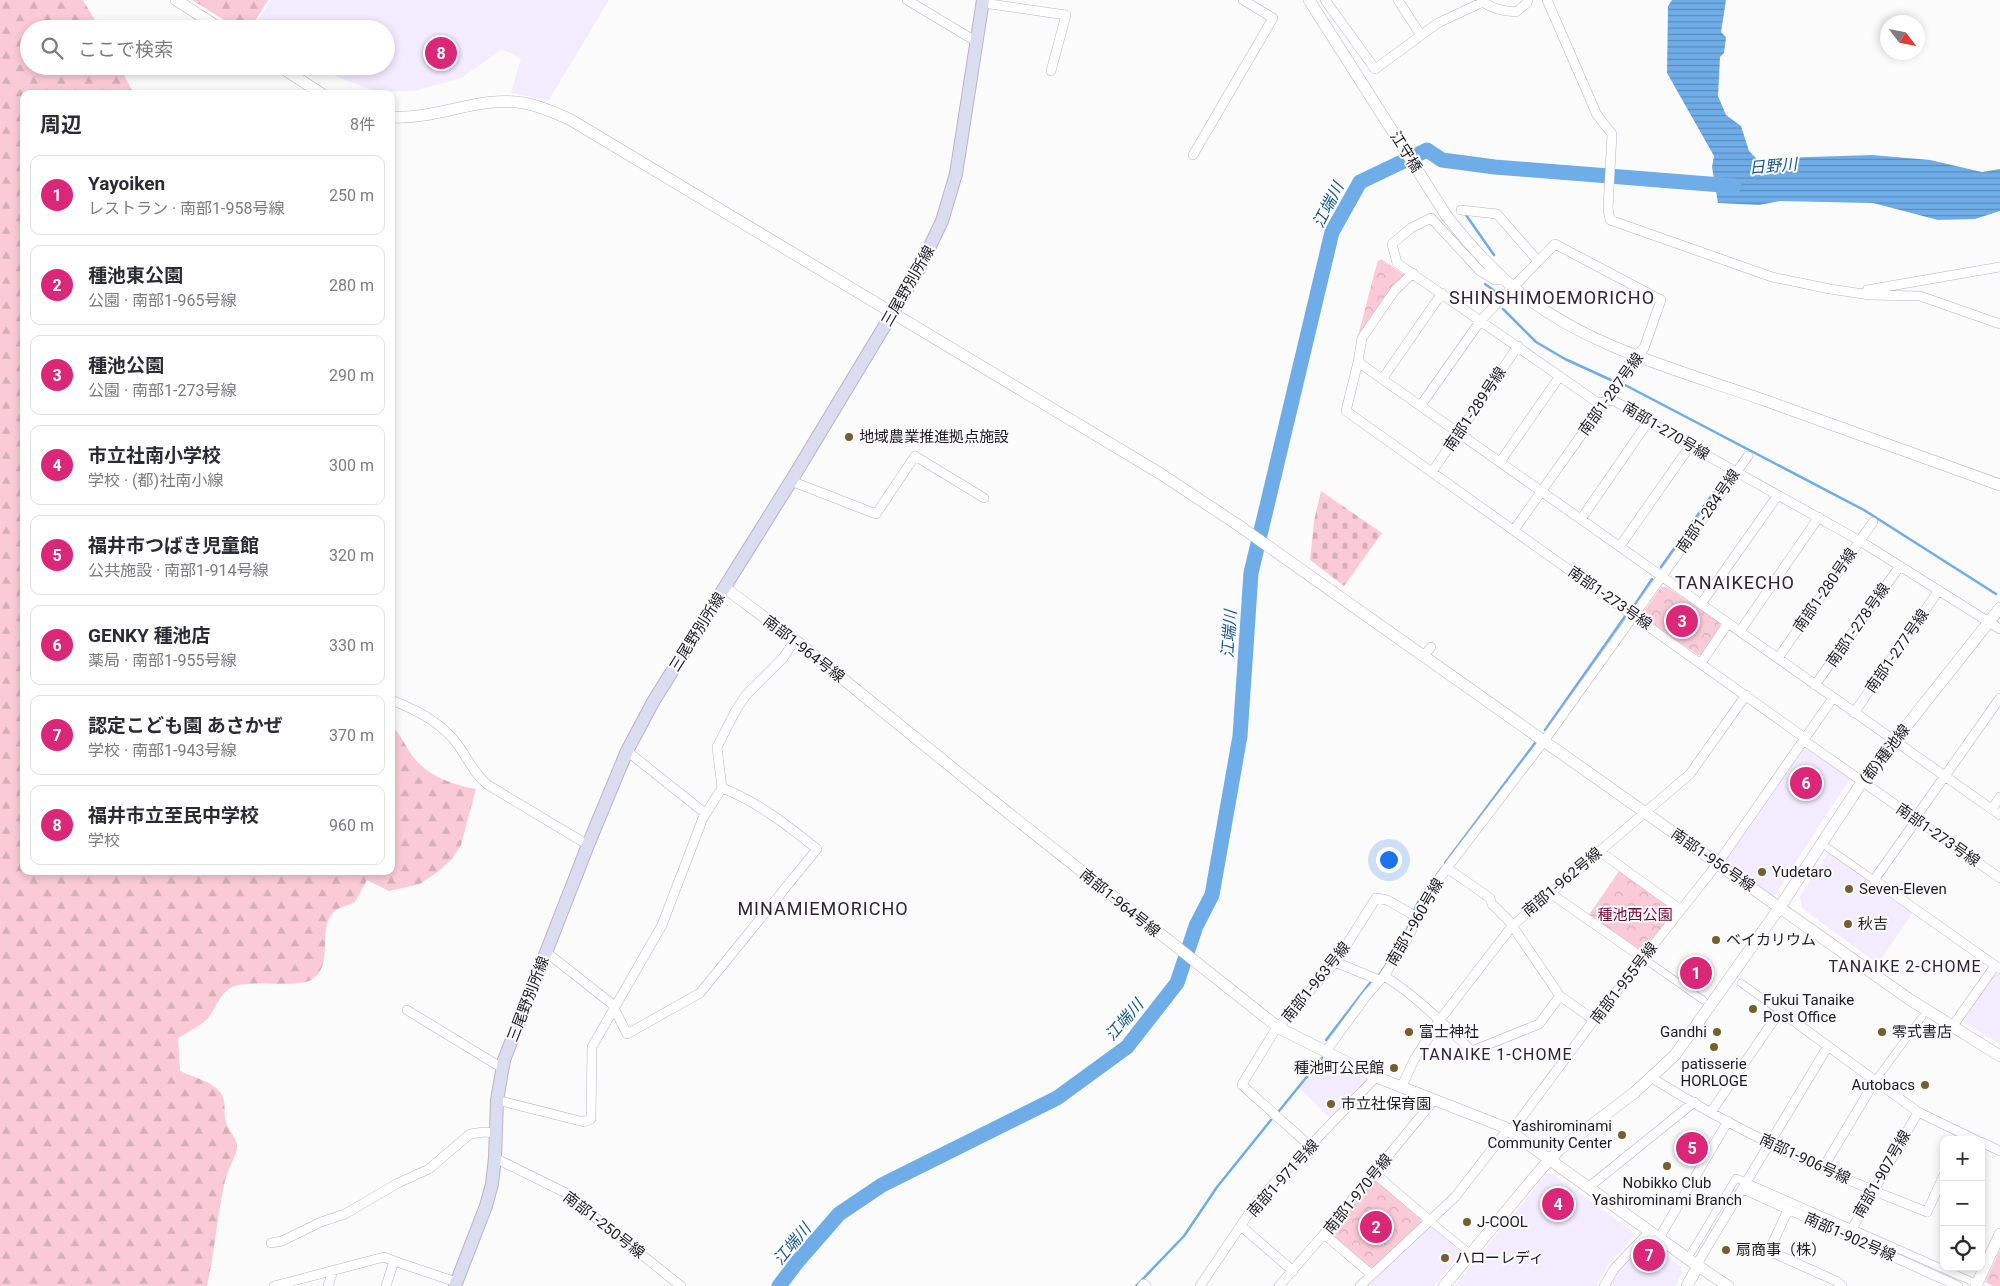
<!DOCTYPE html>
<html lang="ja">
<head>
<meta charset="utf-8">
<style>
  :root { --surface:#fff; --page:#f7f7f7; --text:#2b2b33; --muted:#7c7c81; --line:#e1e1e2; --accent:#db2777 }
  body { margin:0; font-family:Roboto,"Noto Sans JP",sans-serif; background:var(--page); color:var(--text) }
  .controls { position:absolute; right:15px; bottom:15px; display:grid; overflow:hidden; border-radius:10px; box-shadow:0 2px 8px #0003 }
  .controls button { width:45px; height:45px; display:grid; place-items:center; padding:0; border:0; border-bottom:1px solid var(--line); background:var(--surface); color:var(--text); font:25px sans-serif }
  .compass { position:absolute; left:1880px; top:15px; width:45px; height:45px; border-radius:50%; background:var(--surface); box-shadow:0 2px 8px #0003; rotate:122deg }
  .you { position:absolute; left:1388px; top:859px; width:18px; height:18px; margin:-12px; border:4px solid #fff; border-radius:50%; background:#1a73e8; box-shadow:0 0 0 8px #1a73e833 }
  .badge { display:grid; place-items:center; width:32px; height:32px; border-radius:50%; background:var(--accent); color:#fff; font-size:16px; font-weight:700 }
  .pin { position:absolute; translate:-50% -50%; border:2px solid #fff; box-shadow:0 1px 5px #0006 }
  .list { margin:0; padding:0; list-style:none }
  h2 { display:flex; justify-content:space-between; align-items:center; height:65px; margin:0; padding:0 20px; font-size:21px }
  h2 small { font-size:16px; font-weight:400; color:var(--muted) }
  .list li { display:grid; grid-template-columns:32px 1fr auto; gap:15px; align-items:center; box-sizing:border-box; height:80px; margin:0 10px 10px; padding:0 10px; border:1px solid var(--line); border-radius:10px }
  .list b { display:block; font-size:19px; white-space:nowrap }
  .list p { margin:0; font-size:16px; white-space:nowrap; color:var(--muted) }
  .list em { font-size:16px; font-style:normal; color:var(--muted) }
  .icon { flex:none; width:28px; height:28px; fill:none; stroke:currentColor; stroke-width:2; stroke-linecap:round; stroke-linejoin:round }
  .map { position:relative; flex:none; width:2000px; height:1286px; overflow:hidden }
  .search { position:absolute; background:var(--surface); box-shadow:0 2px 8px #0003; left:20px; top:20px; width:375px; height:55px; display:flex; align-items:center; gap:12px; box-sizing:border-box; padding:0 18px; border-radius:28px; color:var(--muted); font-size:19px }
  .panel { position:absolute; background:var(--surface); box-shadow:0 2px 8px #0003; left:20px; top:90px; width:375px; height:785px; border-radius:10px }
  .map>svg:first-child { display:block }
  .built { fill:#f3ebfe }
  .forest { fill:url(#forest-firs) }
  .cemetery { fill:url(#cemetery-stones) }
  .park { fill:url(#park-crowns) }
  .water { fill:url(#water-rules) }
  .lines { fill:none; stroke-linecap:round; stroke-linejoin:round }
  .stream { stroke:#6fade8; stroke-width:2.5 }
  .river { stroke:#6fade8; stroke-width:15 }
  .pedestrian-casing { stroke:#bbb2c8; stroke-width:8 }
  .minor-casing { stroke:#bbb2c8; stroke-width:10 }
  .tertiary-casing { stroke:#bbb2c8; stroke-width:12 }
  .secondary-casing { stroke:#bbb2c8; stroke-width:14 }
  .pedestrian { stroke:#fff; stroke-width:7 }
  .minor { stroke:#fff; stroke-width:9 }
  .tertiary { stroke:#fff; stroke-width:11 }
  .secondary { stroke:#daddef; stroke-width:12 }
  .poi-dot { fill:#74602f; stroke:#fbfbfb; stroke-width:2 }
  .labels { text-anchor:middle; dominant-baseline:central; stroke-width:4; stroke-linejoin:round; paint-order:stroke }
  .street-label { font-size:15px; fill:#1e1b23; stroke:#fbfbfb }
  .poi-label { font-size:15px; fill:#1e1b23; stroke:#fbfbfb; text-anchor:start }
  .park-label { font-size:15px; fill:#720a38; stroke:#fbfbfb }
  .water-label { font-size:16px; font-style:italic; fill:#14588e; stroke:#fbfbfb }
  .neighbourhood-label { font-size:16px; letter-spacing:1px; fill:#2e2637; stroke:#fbfbfb }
  .quarter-label { font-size:18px; letter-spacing:1px; fill:#2e2637; stroke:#fbfbfb }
</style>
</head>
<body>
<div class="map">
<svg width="2000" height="1286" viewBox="0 0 2000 1286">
  <defs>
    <pattern id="forest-firs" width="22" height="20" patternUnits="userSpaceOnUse" patternTransform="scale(1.25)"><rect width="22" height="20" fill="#facbd6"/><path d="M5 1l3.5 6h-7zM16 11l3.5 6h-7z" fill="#d6aeb7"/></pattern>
    <pattern id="cemetery-stones" width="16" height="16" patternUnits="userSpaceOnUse" patternTransform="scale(1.25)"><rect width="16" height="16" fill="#facbd6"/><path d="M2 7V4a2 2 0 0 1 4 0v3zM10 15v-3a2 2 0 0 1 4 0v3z" fill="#d6aeb7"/></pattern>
    <pattern id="park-crowns" width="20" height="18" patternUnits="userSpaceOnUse" patternTransform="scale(1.25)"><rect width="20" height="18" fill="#facbd6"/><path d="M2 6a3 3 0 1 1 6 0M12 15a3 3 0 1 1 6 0" fill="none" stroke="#d6aeb7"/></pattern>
    <pattern id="water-rules" width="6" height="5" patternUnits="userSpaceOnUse" patternTransform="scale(1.25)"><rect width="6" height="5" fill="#6fade8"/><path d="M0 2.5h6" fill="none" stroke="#5b8cbc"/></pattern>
  </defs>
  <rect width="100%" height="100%" fill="#fbfbfb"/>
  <path class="built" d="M271,0h338l-60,100 -38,-7 10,-35 -19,-9 -39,28 -48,14h-41l-36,-14 -15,-11h63v-37h-123l-7,-5z
    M1805,745l46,32 -68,104 1,1 -9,13h-4l-44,-32 -1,-4z
    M1828,853l85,59 -35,52 -76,-56 -2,-12z
    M1995,974h5v70l-37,-22v-3z
    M1323,1059l43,21 -1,4 -34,35 -32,-31z
    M1547,1174h6l83,60 -29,32 -11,20h-142z
    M1429,1225l33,27 -28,34h-69z
    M1643,1243h6l32,24 1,6 -7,13h-67l8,-14z"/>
  <path class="forest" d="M0,0h83l17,29h-71v37h90l15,28h-110v777h367v-146c10,10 13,18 20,29 14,21 41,31 65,35l-15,56 -9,14 -12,11 -20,14 -31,7 -22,-11 -12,22c-8,5 -17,4 -23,12 -15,19 3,52 -21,66 -14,8 -55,0 -76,6 -14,4 -18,21 -26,31 -8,9 -21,15 -31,21l2,33c12,6 32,10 40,21 8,11 2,21 7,33 3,8 11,14 10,24 -1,6 -10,23 -12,32 -8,34 -10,70 -18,105h-207z
    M192,0h76l-14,23 -17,5z"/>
  <path class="cemetery" d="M1321,491l61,42 -38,53 -34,-26 4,-39z"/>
  <path class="park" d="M1381,259l25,17 -12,11 -36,49 18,-69 2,-6z
    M1661,587h6l53,36 1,6 -18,26h-5l-54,-37 -1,-5z
    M1619,871l54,38 1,4 -29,38 -5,1 -51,-37z
    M1377,1180l44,38v5l-47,45 -5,-1 -37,-31v-5l40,-50z
    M2000,1250v36h-7l-8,-4z"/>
  <path class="water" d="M1672,0h54l-5,32 5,5 -2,16 -4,4 -2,39 8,19 15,11 8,25 9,9 6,3 9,-1 5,-4 94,-3 58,5 52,12 18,-3v42l-25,8 -37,1 -65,-17 -93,-2 -21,4 -41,-2 -6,-36 2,-11 -47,-83 1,-67z"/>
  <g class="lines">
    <path class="stream" d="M1466,215l28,40
      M1485,284l11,8
      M1503,309l33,33 29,17 46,21
      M1625,385l239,125 132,84
      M1661,567l53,-75
      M1634,606l18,-27
      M1545,730l81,-115
      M1445,863l90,-120
      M1414,910l9,-17 19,-25
      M1376,976l4,-2c7,-12 32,-44 29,-56
      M1326,1040l44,-57
      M1279,1111l43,-53
      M1136,1286l48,-50 33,-49 54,-67"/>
    <path class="river" d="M779,1286l19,-25 41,-47 43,-29 175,-87 70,-51 50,-64 19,-57 16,-31 28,-159 11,-163 81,-341 28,-50 67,-32 15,10 53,7 239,19"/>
    <defs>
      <path id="pedestrian" d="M1828,848l46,32
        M1643,958l60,42
        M1741,983l39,28
        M1875,1081l47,-64
        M1750,1184l98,43
        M1429,1220l37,30
        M1855,1230l118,52
        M1691,1253l45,-75 7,3"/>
      <path id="minor" d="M907,0l70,42
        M1325,0l50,69 63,-46 45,-21
        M1398,0l22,34
        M1481,0c9,9 23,11 35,12l11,-9 1,-3
        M1547,0l50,115 15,19 -4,74 2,12 162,57 58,12 40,6 50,1 80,28
        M983,3l83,12 -15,56
        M1193,155l80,-137 -30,-18
        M1461,210l36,4 41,47
        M1413,273l-18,17 -33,48 -4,24 -12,49 456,325 4,6 194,136
        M1506,280h-11l-15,-9 -49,-53 -20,10 -19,16 5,19 201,140 15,-3 77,46 170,95 140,88
        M1867,290l133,-23
        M1358,362l642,453
        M1383,378l59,-85
        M1421,405l60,-85 74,-76 106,56 -17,48 -14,14 -21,34 -95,134
        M1500,462l60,-86
        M1432,472l86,-126
        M791,481l85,33 39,-58 69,42
        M1581,519l67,-97
        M1620,546l70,-100
        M1701,604l77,-109
        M1740,631l79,-114
        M1424,656l7,-9
        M1778,658l95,-136
        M1701,663l27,-40
        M1815,685l85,-119
        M2000,698l-82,116 -5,11 -39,55 126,89
        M391,700c24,9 52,24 67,45 10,14 17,30 30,40l100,60
        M1854,713l85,-123
        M627,751l79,63
        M1992,809l8,-12
        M1599,851l82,59
        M1447,868l97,-127 204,-285
        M1550,893l93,65
        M546,952l66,52 15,30 73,-41 117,-144c-30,-24 -59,-47 -95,-61
        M1335,962l44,18
        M1384,976c33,20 60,49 88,75l67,-27 21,-28
        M407,1010l95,58
        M1952,1027l43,-61
        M1326,1051l41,-56 17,-19 25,-40 18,-41 20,-27 43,30 2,6 17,17 51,75 34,24
        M1652,1078c86,54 179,97 275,134l17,-37
        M1401,1088l13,-28 25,-39 73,-95 178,-152 56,-79
        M497,1100l87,22 7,-3 1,-72 70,-122 41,-107 19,-30 -5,-41 19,-37 10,-15 37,-37 12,-18
        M1711,1112l69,-101 138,101 58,28
        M1981,1142l19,9
        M1310,1146l-68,-61 2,-4 30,-49 63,-72 39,-62 11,2 30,17
        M495,1158l79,39 -1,3 108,86
        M1823,1168l52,-87
        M1374,1173l55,47
        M1589,1187l105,-85
        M1743,1189l215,97
        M1788,1210l-19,41 67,30 6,5
        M1241,1226l52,45
        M1324,1234l48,41
        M1848,1236l70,-124
        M1659,1238l69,-117
        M271,1243l11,-2 39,-19 24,-8 53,-31 31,-14 41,-35 14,-2 12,1
        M394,1261l62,21
        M1698,1266l2,-7 128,-213
        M274,1286l110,-29 10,4 -8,25
        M328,1286l5,-15
        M1142,1286l2,-2 2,2
        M1200,1286l58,-86 118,-123
        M1279,1286l45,-52 110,-134
        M1360,1286l95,-89 49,-63 12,-9 78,-105 124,-157 115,-165
        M1604,1286l10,-17 36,-38"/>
      <path id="tertiary" d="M176,0l45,29
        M1309,0l137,215c20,26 42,51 67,72 71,60 166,83 251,113 79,28 157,57 236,85
        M279,66l43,28
        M391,117c45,3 89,-22 133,-14 16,3 32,10 47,17l590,354 77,51 671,474 91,57
        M725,588l70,52 197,160 287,228 97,49 128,50 194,139 -11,20
        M1698,1266l30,20
        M1444,1286l97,-117 19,-20 74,-56 41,-38 105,-148 82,-125 138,-174
        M1976,1286l24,-52"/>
      <path id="secondary" d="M455,1286l31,-80 6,-22 3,-26 2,-58 7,-40 84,-215 39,-94 26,-49 138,-221 128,-212 23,-48 14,-47 27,-174"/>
    </defs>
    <use href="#pedestrian" class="pedestrian-casing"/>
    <use href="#minor" class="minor-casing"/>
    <use href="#tertiary" class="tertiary-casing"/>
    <use href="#secondary" class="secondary-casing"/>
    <use href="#pedestrian" class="pedestrian"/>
    <use href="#minor" class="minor"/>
    <use href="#tertiary" class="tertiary"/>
    <use href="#secondary" class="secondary"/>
  </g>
  <g class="poi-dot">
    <circle cx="849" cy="437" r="5"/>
    <circle cx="1762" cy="872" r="5"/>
    <circle cx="1849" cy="889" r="5"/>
    <circle cx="1848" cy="924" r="5"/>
    <circle cx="1716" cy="940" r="5"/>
    <circle cx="1753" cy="1009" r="5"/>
    <circle cx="1409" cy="1032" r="5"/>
    <circle cx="1717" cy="1032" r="5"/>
    <circle cx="1882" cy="1032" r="5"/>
    <circle cx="1714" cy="1047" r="5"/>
    <circle cx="1394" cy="1068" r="5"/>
    <circle cx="1925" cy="1085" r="5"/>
    <circle cx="1331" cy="1104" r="5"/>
    <circle cx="1622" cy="1135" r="5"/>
    <circle cx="1667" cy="1166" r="5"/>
    <circle cx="1467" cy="1222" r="5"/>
    <circle cx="1726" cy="1250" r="5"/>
    <circle cx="1445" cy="1258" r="5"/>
  </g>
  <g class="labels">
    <g class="street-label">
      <text transform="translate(1406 152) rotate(58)">江守橋</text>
      <text transform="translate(908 286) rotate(-60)">三尾野別所線</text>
      <text transform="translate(1611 394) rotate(-54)">南部1-287号線</text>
      <text transform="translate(1475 409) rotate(-56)">南部1-289号線</text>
      <text transform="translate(1666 431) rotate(31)">南部1-270号線</text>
      <text transform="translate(1708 511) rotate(-55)">南部1-284号線</text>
      <text transform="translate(1825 590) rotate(-55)">南部1-280号線</text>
      <text transform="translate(1610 598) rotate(35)">南部1-273号線</text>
      <text transform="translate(1858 625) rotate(-55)">南部1-278号線</text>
      <text transform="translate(697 632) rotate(-58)">三尾野別所線</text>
      <text transform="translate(804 649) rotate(38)">南部1-964号線</text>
      <text transform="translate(1897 651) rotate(-55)">南部1-277号線</text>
      <text transform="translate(1885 754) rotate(-52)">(都)種池線</text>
      <text transform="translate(1938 835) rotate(35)">南部1-273号線</text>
      <text transform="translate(1713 860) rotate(35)">南部1-956号線</text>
      <text transform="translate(1562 882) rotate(-40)">南部1-962号線</text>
      <text transform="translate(1120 903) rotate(39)">南部1-964号線</text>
      <text transform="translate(1415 922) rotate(-60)">南部1-960号線</text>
      <text transform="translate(1316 982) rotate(-51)">南部1-963号線</text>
      <text transform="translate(1624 983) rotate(-52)">南部1-955号線</text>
      <text transform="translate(528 999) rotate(-69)">三尾野別所線</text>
      <text transform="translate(1805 1159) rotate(25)">南部1-906号線</text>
      <text transform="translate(1882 1174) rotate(-60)">南部1-907号線</text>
      <text transform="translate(1283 1178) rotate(-48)">南部1-971号線</text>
      <text transform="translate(1358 1194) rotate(-51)">南部1-970号線</text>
      <text transform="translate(604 1225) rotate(38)">南部1-250号線</text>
      <text transform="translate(1850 1237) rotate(24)">南部1-902号線</text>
    </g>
    <g class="poi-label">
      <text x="859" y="437">地域農業推進拠点施設</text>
      <text x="1772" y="872">Yudetaro</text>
      <text x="1859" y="889">Seven-Eleven</text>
      <text x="1858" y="924">秋吉</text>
      <text x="1726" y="940">ベイカリウム</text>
      <text x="1763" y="1000">Fukui Tanaike<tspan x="1763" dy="17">Post Office</tspan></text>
      <text x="1419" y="1032">富士神社</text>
      <text x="1707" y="1032" text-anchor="end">Gandhi</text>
      <text x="1892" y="1032">零式書店</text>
      <text x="1714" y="1064" text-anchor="middle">patisserie<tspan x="1714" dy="17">HORLOGE</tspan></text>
      <text x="1384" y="1068" text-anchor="end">種池町公民館</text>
      <text x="1915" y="1085" text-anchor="end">Autobacs</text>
      <text x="1341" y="1104">市立社保育園</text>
      <text x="1612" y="1126" text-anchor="end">Yashirominami<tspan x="1612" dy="17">Community Center</tspan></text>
      <text x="1667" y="1183" text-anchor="middle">Nobikko Club<tspan x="1667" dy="17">Yashirominami Branch</tspan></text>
      <text x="1477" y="1222">J-COOL</text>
      <text x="1736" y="1250">扇商事（株）</text>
      <text x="1455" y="1258">ハローレディ</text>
    </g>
    <g class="park-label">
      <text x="1635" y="915">種池西公園</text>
    </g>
    <g class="water-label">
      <text transform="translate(1773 166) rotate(-5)">日野川</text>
      <text transform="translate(1328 205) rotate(-63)">江端川</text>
      <text transform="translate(1229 634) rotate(-86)">江端川</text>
      <text transform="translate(1124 1020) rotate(-49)">江端川</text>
      <text transform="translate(792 1244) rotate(-50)">江端川</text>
    </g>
    <g class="neighbourhood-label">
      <text x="1905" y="966">TANAIKE 2-CHOME</text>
      <text x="1496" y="1054">TANAIKE 1-CHOME</text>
    </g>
    <g class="quarter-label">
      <text x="1552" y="297">SHINSHIMOEMORICHO</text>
      <text x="1735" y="582">TANAIKECHO</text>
      <text x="823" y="908">MINAMIEMORICHO</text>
    </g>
  </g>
</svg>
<div class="controls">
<button>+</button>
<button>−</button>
<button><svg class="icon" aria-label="locate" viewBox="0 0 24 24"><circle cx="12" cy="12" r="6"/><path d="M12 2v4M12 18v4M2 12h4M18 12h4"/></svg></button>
</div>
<svg class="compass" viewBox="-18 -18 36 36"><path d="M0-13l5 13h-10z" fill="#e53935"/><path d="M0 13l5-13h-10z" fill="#7c7c81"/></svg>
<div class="you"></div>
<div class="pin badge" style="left:1696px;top:973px">1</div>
<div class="pin badge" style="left:1376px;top:1227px">2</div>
<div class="pin badge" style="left:1682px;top:621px">3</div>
<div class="pin badge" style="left:1558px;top:1204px">4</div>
<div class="pin badge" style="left:1692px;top:1148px">5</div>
<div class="pin badge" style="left:1806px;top:783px">6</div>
<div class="pin badge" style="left:1649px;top:1255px">7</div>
<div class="pin badge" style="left:441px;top:53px">8</div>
<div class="search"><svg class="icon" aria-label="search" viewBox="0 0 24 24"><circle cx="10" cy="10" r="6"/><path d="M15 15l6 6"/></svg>ここで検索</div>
<section class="panel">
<h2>周辺<small>8件</small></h2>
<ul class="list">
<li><span class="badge">1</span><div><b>Yayoiken</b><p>レストラン · 南部1-958号線</p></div><em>250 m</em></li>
<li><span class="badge">2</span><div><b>種池東公園</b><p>公園 · 南部1-965号線</p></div><em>280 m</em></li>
<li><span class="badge">3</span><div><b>種池公園</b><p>公園 · 南部1-273号線</p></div><em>290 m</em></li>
<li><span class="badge">4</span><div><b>市立社南小学校</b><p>学校 · (都)社南小線</p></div><em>300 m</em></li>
<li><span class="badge">5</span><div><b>福井市つばき児童館</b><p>公共施設 · 南部1-914号線</p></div><em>320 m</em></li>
<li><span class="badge">6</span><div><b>GENKY 種池店</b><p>薬局 · 南部1-955号線</p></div><em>330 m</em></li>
<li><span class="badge">7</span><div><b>認定こども園 あさかぜ</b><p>学校 · 南部1-943号線</p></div><em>370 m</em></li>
<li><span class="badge">8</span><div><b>福井市立至民中学校</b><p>学校</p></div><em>960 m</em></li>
</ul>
</section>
</div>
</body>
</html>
